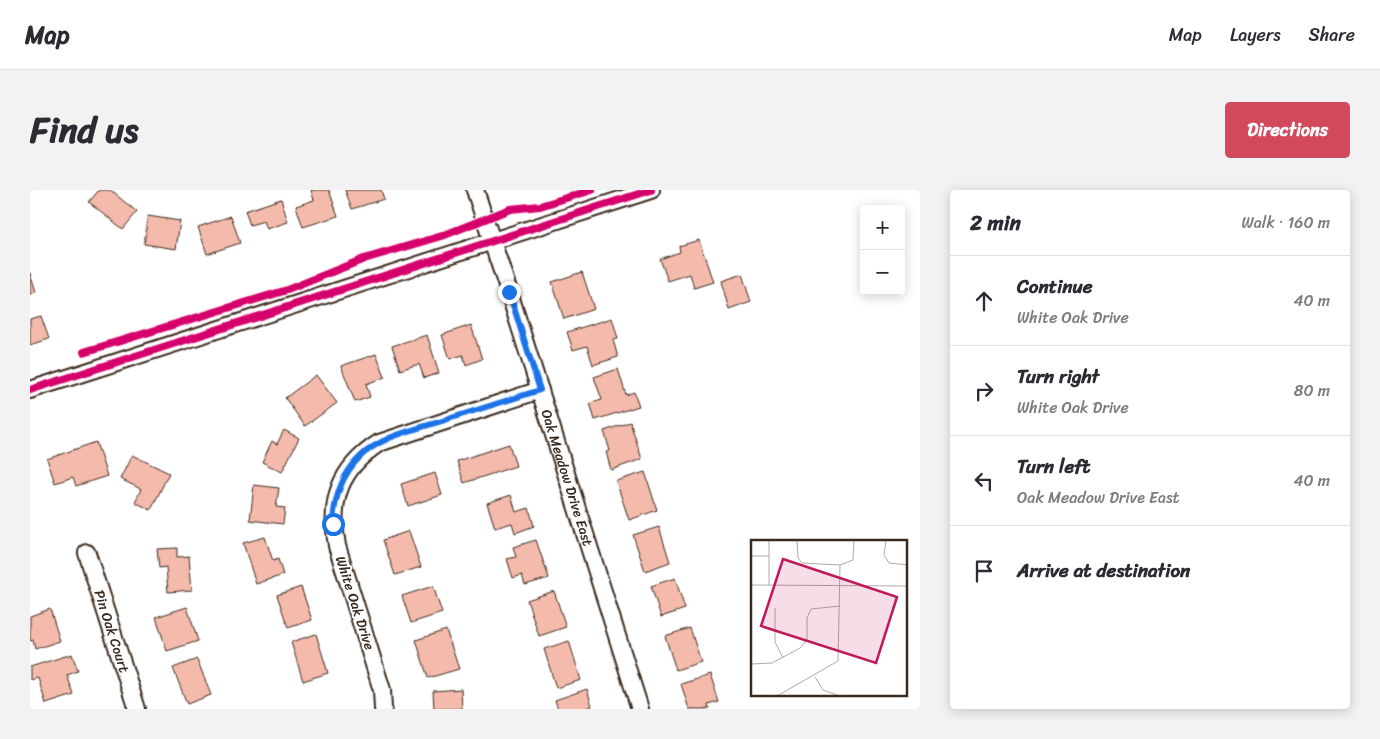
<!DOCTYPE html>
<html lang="en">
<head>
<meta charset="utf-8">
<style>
  :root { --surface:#fff; --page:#f2f2f3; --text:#2b2b33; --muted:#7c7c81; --line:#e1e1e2; --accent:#d1495b }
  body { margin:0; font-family:Sriracha,sans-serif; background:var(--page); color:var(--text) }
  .controls { position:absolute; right:15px; top:15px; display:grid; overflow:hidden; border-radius:5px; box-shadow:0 2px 12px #0003 }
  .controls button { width:45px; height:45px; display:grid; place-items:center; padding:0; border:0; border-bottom:1px solid var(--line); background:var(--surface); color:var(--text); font:25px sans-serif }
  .stop { position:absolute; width:15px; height:15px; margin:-11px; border:4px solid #1a73e8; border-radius:50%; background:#fff }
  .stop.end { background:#1a73e8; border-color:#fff; box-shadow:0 1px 5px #0008 }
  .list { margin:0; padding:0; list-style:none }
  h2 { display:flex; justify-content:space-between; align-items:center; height:65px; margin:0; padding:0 20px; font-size:21px }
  h2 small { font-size:16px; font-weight:400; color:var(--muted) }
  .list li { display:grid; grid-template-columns:32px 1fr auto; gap:15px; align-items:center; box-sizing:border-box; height:90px; padding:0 20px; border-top:1px solid var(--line) }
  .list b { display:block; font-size:19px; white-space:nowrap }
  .list p { margin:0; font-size:16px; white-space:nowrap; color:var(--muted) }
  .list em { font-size:16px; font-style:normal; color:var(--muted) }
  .icon { flex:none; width:28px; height:28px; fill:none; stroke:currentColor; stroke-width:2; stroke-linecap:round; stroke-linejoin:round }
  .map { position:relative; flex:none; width:890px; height:519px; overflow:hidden; border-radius:5px }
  header { display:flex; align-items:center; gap:30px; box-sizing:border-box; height:70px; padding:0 25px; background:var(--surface); border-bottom:1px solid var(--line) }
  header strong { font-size:24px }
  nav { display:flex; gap:28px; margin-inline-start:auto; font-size:18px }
  .intro { display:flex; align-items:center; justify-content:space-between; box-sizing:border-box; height:120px; padding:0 30px }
  h1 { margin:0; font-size:35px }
  .button { padding:12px 22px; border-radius:5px; background:var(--accent); color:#fff; font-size:18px; font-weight:700 }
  main { display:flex; gap:30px; padding:0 30px }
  aside { flex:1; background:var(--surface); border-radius:5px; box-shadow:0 2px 12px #0003 }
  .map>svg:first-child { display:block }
  .building { fill:#f4baac; stroke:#3b2a1e }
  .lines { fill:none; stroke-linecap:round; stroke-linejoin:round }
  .minor-casing { stroke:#3b2a1e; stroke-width:20 }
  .minor { stroke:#fff; stroke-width:16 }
  .cycleway-casing { stroke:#fff; stroke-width:11 }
  .cycleway { stroke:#d6006c; stroke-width:8 }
  .route { stroke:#1a73e8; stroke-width:6 }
  .labels { text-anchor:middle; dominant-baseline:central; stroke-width:4; stroke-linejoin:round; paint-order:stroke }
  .street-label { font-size:14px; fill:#3b2a1e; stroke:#fff }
  .inset-road { fill:none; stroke:#b1aaa5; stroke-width:1 }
  .view { fill:#c2185b; fill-opacity:0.15; stroke:#c2185b; stroke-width:2.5 }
  .inset-edge { fill:none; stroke:#3b2a1e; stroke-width:2.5 }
</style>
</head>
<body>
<header>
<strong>Map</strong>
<nav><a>Map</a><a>Layers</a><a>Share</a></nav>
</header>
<div class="intro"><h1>Find us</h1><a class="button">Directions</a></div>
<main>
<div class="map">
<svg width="890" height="519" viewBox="0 0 890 519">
  <rect width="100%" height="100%" fill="#fff"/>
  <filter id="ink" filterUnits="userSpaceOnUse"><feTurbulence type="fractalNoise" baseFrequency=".02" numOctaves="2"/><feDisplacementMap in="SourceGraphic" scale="10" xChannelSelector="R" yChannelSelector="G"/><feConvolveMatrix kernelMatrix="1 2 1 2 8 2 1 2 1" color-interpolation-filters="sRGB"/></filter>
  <g filter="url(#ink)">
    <path class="building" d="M69,0h11l27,22 -14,17 -34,-27z
      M281,0h18l9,26 -35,11 -7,-21 18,-6z
      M315,0h36l3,9 -32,10z
      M251,9l7,23 -21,7 -3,-8 -14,4 -5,-14z
      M118,26l32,5 -4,28 -32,-5z
      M201,26l9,27 -33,11 -9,-27z
      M669,50l14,42 -19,6 -4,-14 -22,7 -8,-22 20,-7 -1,-6z
      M552,82l12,37 -30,10 -12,-37z
      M0,83l6,20 -6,2z
      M712,84l9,28 -22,8 -8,-29z
      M11,126l8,23 -19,6v-26z
      M582,128l6,21 -5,1 5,17 -25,8 -6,-19 -14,4 -6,-18z
      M441,135l11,34 -16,6 -3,-10 -13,4 -8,-24z
      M397,145l12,38 -15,5 -5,-14 -19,6 -8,-24z
      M346,164l9,23 -19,7 4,13 -15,5 -14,-36z
      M588,179l8,26 8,-3 5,14 -44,14 -5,-17 12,-3 -8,-23z
      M286,185l21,28 -32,23 -20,-28z
      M600,232l12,37 -31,11 -5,-18 4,-1 -6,-20z
      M254,240l15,8 -17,34 -20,-10 10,-21 5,3z
      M66,252l11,34 -31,10 -3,-9 -18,6 -8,-24z
      M479,254l7,22 -52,17 -7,-22z
      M102,265l37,18 -18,37 -16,-8 6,-13 -21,-10z
      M615,282l12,38 -28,10 -13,-39z
      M405,283l7,22 -34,11 -7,-22z
      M224,295l25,3 -3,19 9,1 -2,16 -33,-4z
      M481,305l5,17 13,-4 5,18 -19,7 -3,-10 -17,5 -8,-25z
      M629,337l11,35 -25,9 -12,-36z
      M379,341l12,36 -26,8 -12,-35z
      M235,347l8,24 5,-2 5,16 -27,9 -13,-41z
      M506,350l13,38 -24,7 -3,-10 -9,3 -6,-19 9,-2 -3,-10z
      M147,358v9l12,-1 3,34 -24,2 -2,-25 -7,1 -2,-19z
      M645,388l10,31 -24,8 -10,-31z
      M403,396l9,27 -31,10 -9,-27z
      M271,397l11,33 -24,8 -11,-33z
      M524,401l12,36 -27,9 -12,-36z
      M157,417l11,34 -31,10 -11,-34z
      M20,419l10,32 -25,8 -2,-9 -3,1v-25z
      M660,438l11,34 -25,8 -11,-34z
      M416,440l13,39 -31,9 -12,-38z
      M286,444l12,39 -25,8 -12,-39z
      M539,451l12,39 -25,8 -12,-39z
      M42,464l6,17 -11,4 7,20 -28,9 -8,-26 -8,2v-13z
      M167,469l14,36 -24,9 -14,-36z
      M680,485l9,27 -10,3 1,4h-21l-8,-25z
      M431,499l1,20h-28l-1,-18z
      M557,499l5,17 -8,3h-26l-3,-9z"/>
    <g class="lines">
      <defs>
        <g id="minor">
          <path id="s1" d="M445,0l34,102 131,417"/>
          <path d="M0,200l621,-200"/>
          <path id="s2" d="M57,363l50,156"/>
          <path d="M353,519l-1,-19 -45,-144c-8,-45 2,-77 42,-103l161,-53"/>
        </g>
      </defs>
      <use href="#minor" class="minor-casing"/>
      <use href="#minor" class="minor"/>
      <defs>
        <path id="cycleway" d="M54,162l203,-62 77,-31 78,-23 68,-27 30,-3 52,-16
          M0,200l621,-200"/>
      </defs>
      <use href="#cycleway" class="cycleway-casing"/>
      <use href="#cycleway" class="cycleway"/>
    </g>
  </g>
  <g class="lines" filter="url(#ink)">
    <path class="route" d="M303,334c1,-24 8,-48 26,-66 21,-22 58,-29 86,-38 32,-10 63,-20 95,-30l-31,-98"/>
  </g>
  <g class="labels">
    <g class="street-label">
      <text stroke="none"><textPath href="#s1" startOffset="302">Oak Meadow Drive East</textPath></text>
      <text transform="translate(325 413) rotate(72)">White Oak Drive</text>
      <text stroke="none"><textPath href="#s2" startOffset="82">Pin Oak Court</textPath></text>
    </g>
  </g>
  <g transform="translate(721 350)">
    <rect width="156" height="156" fill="#fff"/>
    <path class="inset-road" d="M46,0l1,18 4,5 38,2 13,-5 1,-20M135,0l-2,15 5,8 19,2M0,16h18M0,45l157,1M18,45v-45M24,68v34l8,16M0,124l21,-1 28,-15 7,-8v-22l4,-9 29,-3M64,137l8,13 14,5M26,156l61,-35 2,-96"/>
    <path class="view" d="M32,19l114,38 -21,66 -115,-37z"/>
    <rect width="156" height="156" class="inset-edge"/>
  </g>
</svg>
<div class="controls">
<button>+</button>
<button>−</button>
</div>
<div class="stop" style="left:303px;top:334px"></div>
<div class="stop end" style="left:479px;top:102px"></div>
</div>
<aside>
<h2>2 min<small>Walk · 160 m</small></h2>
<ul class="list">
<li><svg class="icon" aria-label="ahead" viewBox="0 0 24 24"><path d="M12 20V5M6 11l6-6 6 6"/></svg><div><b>Continue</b><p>White Oak Drive</p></div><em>40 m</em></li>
<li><svg class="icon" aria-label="right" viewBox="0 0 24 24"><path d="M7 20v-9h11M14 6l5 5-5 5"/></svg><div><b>Turn right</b><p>White Oak Drive</p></div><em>80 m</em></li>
<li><svg class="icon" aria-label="left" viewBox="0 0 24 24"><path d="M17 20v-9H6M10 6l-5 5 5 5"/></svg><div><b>Turn left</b><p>Oak Meadow Drive East</p></div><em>40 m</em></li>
<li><svg class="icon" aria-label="arrive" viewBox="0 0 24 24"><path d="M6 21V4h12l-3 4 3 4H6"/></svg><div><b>Arrive at destination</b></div></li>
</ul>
</aside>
</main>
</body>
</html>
